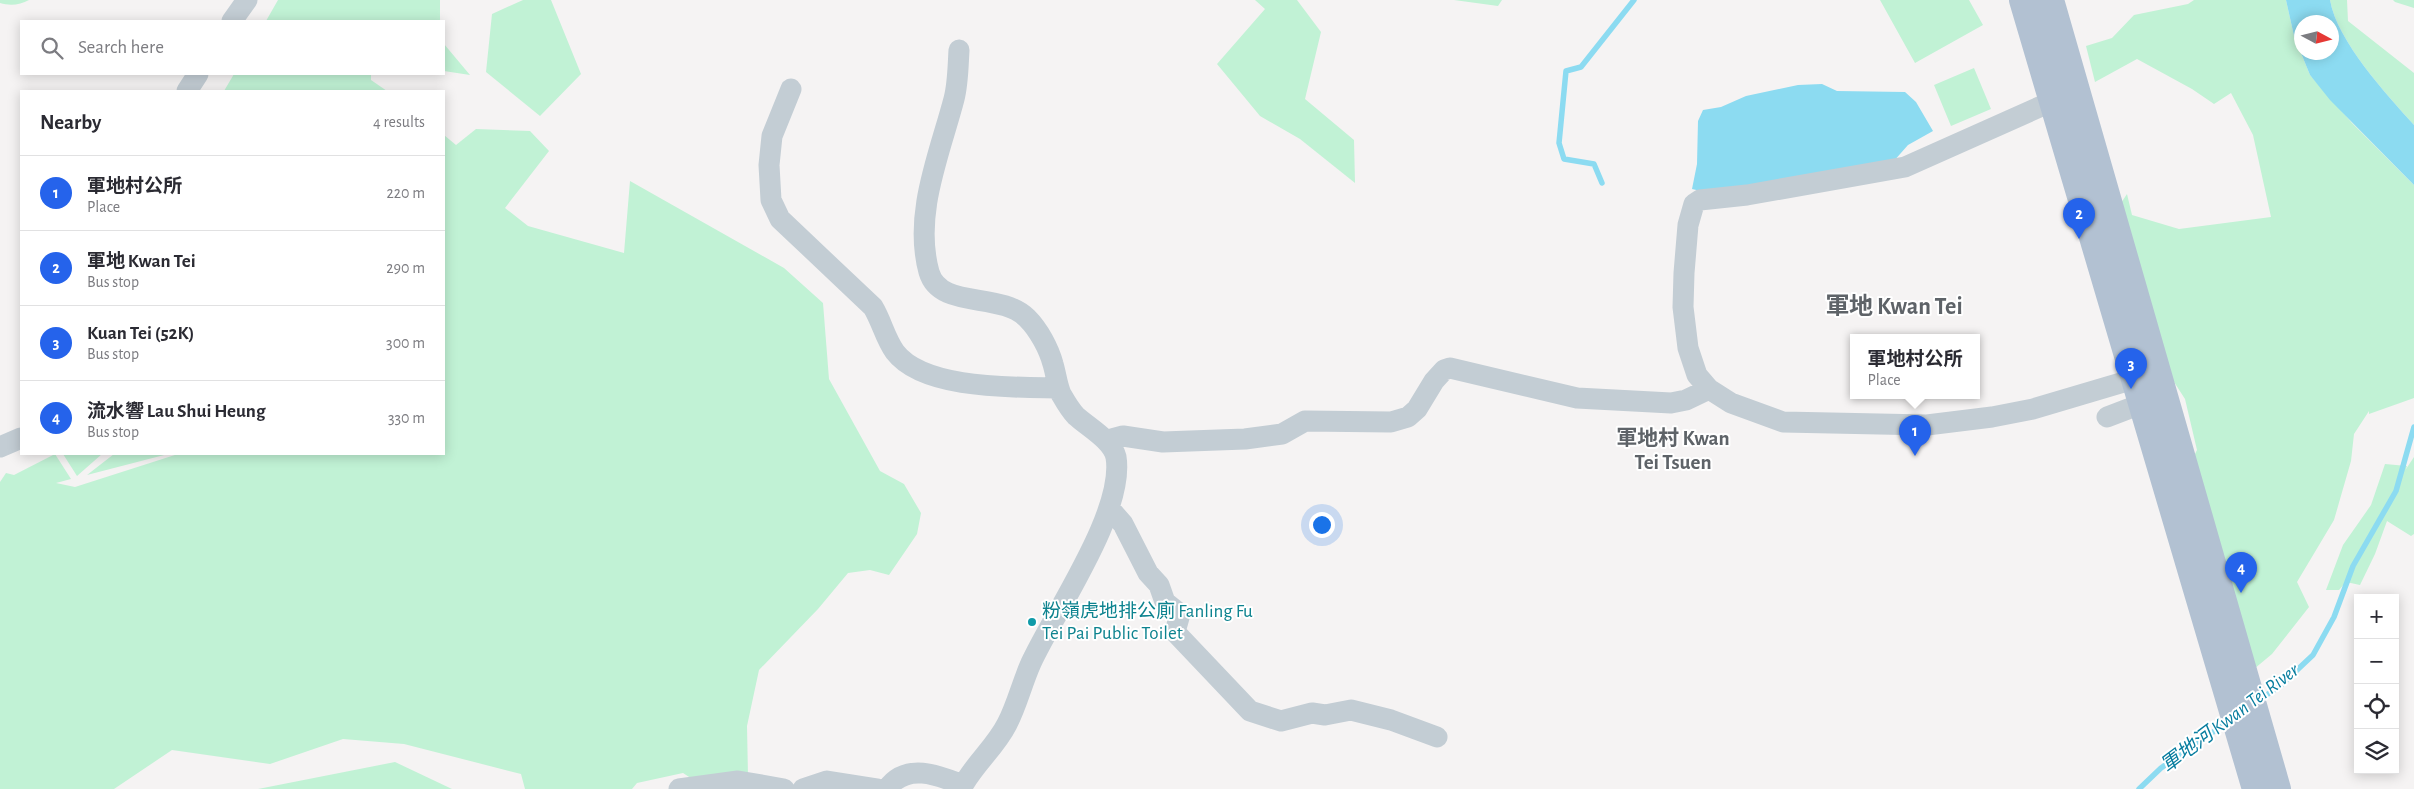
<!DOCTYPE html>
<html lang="en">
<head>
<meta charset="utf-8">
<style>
  :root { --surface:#fff; --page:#f7f7f7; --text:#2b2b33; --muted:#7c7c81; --line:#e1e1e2; --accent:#2563eb }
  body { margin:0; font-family:"Alegreya Sans","Noto Sans SC",sans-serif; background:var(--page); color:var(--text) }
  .controls { position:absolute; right:15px; bottom:15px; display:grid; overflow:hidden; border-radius:0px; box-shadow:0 2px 12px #0003 }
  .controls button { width:45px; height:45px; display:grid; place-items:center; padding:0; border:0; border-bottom:1px solid var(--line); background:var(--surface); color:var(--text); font:25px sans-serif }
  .compass { position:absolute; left:2294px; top:15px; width:45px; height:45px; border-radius:50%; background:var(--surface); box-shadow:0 2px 12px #0003; rotate:97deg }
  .you { position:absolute; left:1321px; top:524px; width:18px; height:18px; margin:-12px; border:4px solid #fff; border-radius:50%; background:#1a73e8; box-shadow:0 0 0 8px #1a73e833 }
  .badge { display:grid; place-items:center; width:32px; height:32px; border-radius:50%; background:var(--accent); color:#fff; font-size:16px; font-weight:700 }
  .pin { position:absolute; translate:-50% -41px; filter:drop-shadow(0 1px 2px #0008) }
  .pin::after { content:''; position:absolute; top:26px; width:18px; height:15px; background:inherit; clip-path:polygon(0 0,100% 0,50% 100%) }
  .popup { position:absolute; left:1850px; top:334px; width:130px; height:65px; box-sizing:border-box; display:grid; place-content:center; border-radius:0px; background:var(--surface); filter:drop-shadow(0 1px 4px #0005); font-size:16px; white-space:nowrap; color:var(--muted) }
  .popup b { font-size:19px; color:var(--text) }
  .popup::after { content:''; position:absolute; left:50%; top:100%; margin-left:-10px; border:10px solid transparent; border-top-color:var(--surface) }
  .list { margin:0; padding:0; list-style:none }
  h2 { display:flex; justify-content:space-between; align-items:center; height:65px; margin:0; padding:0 20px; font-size:21px }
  h2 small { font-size:16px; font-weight:400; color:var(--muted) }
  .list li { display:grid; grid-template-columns:32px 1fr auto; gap:15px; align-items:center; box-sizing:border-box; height:75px; padding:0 20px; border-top:1px solid var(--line) }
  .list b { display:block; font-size:19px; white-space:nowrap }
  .list p { margin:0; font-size:16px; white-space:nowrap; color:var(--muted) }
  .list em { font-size:16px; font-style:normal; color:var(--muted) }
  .icon { flex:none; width:28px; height:28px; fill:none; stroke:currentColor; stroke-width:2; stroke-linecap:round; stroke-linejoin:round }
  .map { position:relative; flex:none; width:2414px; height:789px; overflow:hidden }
  .search { position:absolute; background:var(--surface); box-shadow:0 2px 12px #0003; left:20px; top:20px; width:425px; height:55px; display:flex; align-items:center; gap:12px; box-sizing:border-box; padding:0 18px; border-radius:0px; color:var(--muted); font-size:19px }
  .panel { position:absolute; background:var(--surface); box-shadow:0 2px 12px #0003; left:20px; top:90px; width:425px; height:365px; border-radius:0px }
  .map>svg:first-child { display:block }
  .green { fill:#c1f2d5 }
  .water { fill:#8cdbf1; fill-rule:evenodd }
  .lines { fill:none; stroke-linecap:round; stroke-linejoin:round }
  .stream { stroke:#8cdbf1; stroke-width:5.5 }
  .minor { stroke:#c3cdd4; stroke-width:21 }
  .major { stroke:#b2c1d2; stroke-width:28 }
  .culture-dot { fill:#0f9aa8; stroke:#fff; stroke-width:2 }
  .labels { text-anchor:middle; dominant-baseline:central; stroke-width:4; stroke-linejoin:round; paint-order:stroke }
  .culture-label { font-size:19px; fill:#0d838f; stroke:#fff; text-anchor:start }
  .water-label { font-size:20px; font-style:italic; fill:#077d9f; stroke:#fff }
  .quarter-label { font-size:21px; font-weight:bold; fill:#5e6368; stroke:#fff }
  .district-label { font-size:24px; font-weight:bold; fill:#5e6368; stroke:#fff }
</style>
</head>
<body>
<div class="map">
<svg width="2414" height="789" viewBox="0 0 2414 789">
  <rect width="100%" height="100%" fill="#f5f3f3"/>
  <path class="green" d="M0,0h29c-9,5 -19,6 -29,3z
    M278,0h162v21h-174z
    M523,0h28l30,74 -41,42 -54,-44 6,-58z
    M1255,0h42l24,32 -16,67 49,41 1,43 -55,-44 -40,-23 -43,-52 48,-55z
    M1454,0h48l-4,6z
    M1880,0h89l14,25 -68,38z
    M2194,0h92l8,36 16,39 42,48 62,62v213l-45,16v-3l-15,23 -3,27 -17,59 -37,62 12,25 -37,47 -24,20 -57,-212 6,-12 -12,-51 -18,-28 -48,-165 8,-12 5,21 47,14 92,-12 -18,-82 -22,-42 -17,11 -22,-15 -55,-30 -42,23 -9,-36 26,-8 22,-23 54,-11z
    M2330,0h17l1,21 66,52v52c-27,-30 -77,-84 -84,-125z
    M2393,0h21v8l-19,-6z
    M444,44l26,31 -26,-4z
    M1974,68l17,41 -40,17 -17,-41z
    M234,74h137v6l16,11h-163z
    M476,129l54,2 19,20 -44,57 23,18 96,27 6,-72 154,87 39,35 6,76 51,92 24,13 17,29 -4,21 -28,41 -19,-5 -22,3 -30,36 -59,61 -12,56 1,50 -42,12 -23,-15 -46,10 -5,6h-107l-4,-15 -117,-30 -61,-5 -73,25 -98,-14 -58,39h-114v-307l6,-9 8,2 41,-21 16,25 -15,4 19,4 103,-33h266v-319l12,10z
    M63,454h39l-25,22z
    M114,454h54l-81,21z
    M2414,457v77l-3,2 -24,-15 -12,33 -15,31 -14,-3 -7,8h-13l17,-45 28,-40 14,-41 22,2 -1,3z
    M395,762l57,27h-194z"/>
  <path class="water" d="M2286,0h44c7,41 57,95 84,125v60l-84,-85 -20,-25 -16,-39zM2332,22v30h-30v-30z
    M1822,84l15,7 68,1 11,10 17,29 -25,14 -15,17 -188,30 -13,-3 5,-25 1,-43 5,-11 18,-3 25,-11 52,-11z"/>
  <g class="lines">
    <path class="stream" d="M1602,183l-8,-19 -30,-5 -5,-16 7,-72 15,-4 53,-67
      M2259,700l21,-14 33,-31 21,-38 19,-51 43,-75 18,-64
      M2139,789l22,-21 68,-47"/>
    <path class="minor" d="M232,21l15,-21
      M959,50c-1,16 -1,34 -5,49 -14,54 -41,115 -25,173 11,38 71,19 98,46 12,12 22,31 26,46 3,10 4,21 8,30 4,7 9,16 15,22 12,11 36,24 40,41 9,55 -61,154 -85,206 -9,20 -14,42 -24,61 -12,24 -34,41 -46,65
      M791,89l-19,47 -3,29 2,35 9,19 93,88c9,15 12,31 22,45 29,38 120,35 164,36
      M187,91l11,-17
      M2053,101l-148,66 -158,28 -47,5 -6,4 -6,21 -4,48 -1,34 5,41 9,27 12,14 22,14 52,19 144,3 65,-8 41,-8 101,-30
      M2107,417l34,-13
      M1109,444l3,-5 11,-3 40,6 82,-3 37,-5 23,-13 86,1 17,-5 9,-8 17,-28 10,-11 6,-2 127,30 94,5 15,-3 23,-11
      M0,447l21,-9
      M1110,509l13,15 25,49 11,12 6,17 15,12 -5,18 75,79 31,10 31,-8 13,2 26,-5 40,10 46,17
      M679,789l59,-8 46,8
      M803,789l24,-8 51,8
      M887,789c19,-27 51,-14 76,-4"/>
    <path class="major" d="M2023,0l233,789
      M2050,0l227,789"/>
  </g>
  <circle class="culture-dot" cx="1032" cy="622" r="5"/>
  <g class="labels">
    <g class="culture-label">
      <text x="1042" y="611">粉嶺虎地排公廁 Fanling Fu<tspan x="1042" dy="22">Tei Pai Public Toilet</tspan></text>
    </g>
    <g class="water-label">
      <text transform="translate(2230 718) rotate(-37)">軍地河 Kwan Tei River</text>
    </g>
    <g class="quarter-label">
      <text x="1673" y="438">軍地村 Kwan<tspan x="1673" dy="24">Tei Tsuen</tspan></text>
    </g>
    <g class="district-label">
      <text x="1894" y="307">軍地 Kwan Tei</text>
    </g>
  </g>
</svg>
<div class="controls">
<button>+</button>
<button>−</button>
<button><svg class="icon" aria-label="locate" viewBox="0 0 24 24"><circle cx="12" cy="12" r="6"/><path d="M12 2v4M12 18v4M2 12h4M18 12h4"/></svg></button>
<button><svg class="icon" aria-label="layers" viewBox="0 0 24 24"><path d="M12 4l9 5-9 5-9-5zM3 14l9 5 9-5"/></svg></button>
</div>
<svg class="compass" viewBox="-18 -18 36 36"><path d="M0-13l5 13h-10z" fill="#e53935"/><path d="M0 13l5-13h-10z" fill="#7c7c81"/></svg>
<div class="you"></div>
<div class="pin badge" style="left:1915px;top:456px">1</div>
<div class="popup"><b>軍地村公所</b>Place</div>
<div class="pin badge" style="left:2079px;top:239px">2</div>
<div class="pin badge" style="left:2131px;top:389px">3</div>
<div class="pin badge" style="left:2241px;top:593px">4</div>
<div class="search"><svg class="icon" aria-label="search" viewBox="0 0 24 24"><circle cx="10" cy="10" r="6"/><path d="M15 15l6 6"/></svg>Search here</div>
<section class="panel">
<h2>Nearby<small>4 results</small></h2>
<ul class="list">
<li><span class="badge">1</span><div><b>軍地村公所</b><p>Place</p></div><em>220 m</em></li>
<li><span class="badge">2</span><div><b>軍地 Kwan Tei</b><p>Bus stop</p></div><em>290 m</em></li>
<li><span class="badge">3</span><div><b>Kuan Tei (52K)</b><p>Bus stop</p></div><em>300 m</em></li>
<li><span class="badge">4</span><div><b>流水響 Lau Shui Heung</b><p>Bus stop</p></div><em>330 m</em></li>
</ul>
</section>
</div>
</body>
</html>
